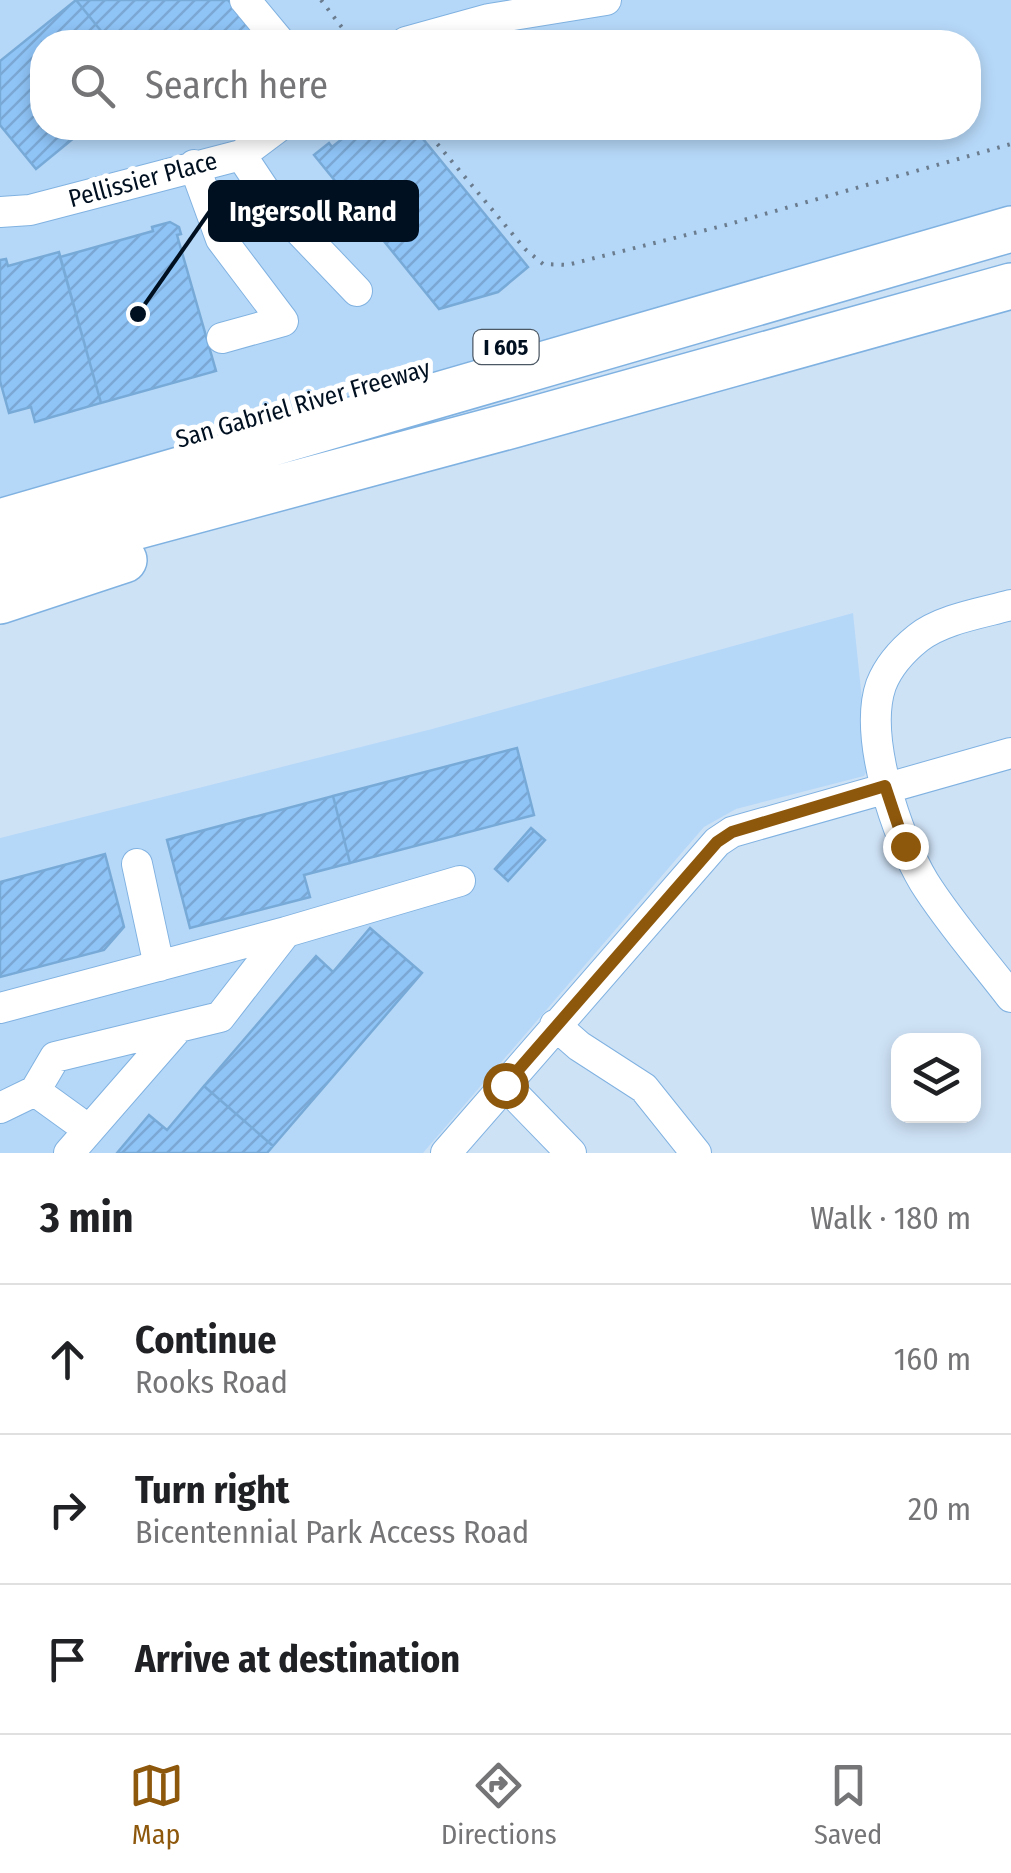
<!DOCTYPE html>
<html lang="en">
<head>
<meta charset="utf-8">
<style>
  :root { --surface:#fff; --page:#f2f2f2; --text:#202124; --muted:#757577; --line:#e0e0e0; --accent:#8e580c }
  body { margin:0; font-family:"Fira Sans Condensed",sans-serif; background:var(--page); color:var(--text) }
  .controls { position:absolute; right:30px; bottom:30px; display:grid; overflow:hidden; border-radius:20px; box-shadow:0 5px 15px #0003 }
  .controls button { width:90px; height:90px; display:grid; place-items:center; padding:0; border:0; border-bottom:2px solid var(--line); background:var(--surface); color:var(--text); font:50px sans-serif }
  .stop { position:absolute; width:30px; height:30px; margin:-22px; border:8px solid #8e580c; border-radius:50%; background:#fff }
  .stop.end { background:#8e580c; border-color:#fff; box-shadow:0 2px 10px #0008 }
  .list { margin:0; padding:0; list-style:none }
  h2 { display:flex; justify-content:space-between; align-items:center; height:130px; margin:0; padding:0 40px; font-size:42px }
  h2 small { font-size:32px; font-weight:400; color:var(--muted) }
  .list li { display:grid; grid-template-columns:65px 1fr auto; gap:30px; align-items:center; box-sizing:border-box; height:150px; padding:0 40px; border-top:2px solid var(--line) }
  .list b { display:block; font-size:38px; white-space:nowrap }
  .list p { margin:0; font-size:32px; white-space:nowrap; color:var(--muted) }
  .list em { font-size:32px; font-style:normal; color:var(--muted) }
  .icon { flex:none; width:55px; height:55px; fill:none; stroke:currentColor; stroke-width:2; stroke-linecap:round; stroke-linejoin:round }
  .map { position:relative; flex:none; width:1011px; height:1153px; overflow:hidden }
  .search { position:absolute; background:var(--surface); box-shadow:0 5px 15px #0003; left:30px; right:30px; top:30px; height:110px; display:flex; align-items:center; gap:25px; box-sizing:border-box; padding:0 35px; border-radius:40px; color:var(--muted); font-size:38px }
  .sheet { height:580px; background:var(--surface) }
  nav { display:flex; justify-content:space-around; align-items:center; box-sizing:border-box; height:140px; border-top:2px solid var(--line); background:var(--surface); font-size:28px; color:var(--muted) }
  nav a { display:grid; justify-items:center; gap:5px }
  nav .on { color:var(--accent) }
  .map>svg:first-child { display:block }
  .built { fill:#b6d8f8; fill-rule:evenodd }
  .building { fill:url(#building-hatch); stroke:#78aad8; stroke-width:2.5 }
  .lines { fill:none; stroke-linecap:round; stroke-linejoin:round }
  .minor-casing { stroke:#80b2e1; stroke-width:32 }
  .highway-casing { stroke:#80b2e1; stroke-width:48 }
  .path { stroke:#6a7c8e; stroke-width:4; stroke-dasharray:2.5 8; stroke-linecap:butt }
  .minor { stroke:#fff; stroke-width:30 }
  .highway { stroke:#fff; stroke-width:45 }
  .route { stroke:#8e580c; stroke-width:12 }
  .labels { text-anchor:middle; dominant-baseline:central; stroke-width:10; stroke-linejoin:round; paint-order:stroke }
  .shield { fill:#fff; stroke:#4c5864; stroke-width:2.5 }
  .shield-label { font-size:22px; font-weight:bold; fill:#001021 }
  .street-label { font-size:25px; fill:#001021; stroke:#fff }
  .leader { fill:none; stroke:#001021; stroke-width:4 }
  .callout-dot { fill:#001021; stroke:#fff; stroke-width:4 }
  .callout { fill:#001021; stroke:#001021; stroke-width:4 }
  .callout-label { font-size:28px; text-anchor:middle; font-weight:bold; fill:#fff }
</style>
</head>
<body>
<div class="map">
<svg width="1011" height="1153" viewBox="0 0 1011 1153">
  <defs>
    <pattern id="building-hatch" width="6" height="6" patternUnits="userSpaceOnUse" patternTransform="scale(2.5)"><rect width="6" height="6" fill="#8fc4f7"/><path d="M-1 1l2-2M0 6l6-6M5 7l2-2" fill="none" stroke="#7aa7d3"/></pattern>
  </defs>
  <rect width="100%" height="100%" fill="#cee2f6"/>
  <path class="built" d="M0,0h1011v214l-1011,286zM42,42h926v86h-926z
    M853,613l16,154 -5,9 -128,33 -32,18 -281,326h-423v-315l432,-109z"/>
  <path class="building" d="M76,0l34,42h-68v86h44l-50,41 -36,-44v-64z
    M76,0h152l35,42h-153z
    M356,128h58l114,139 -30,25 -59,17 -125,-154 15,-12 3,4z
    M170,222l9,5 2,7 -4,1 39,136 -115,32 -41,-146 93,-26 -1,-4z
    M59,252l42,151 -66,19 -4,-15 -22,6 -9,-32v-121l6,-1 2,7z
    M517,748l17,67 -184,48 -17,-67z
    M333,796l17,67 -46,12 6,22 -120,31 -23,-88z
    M531,828l14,12 -37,41 -13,-12z
    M105,854l19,73 -20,23 -104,27v-95z
    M370,928l52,45 -149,173 -69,-60 112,-130 17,16z
    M204,1086l69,60 -6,7h-150l32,-38 18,15z"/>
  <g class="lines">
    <defs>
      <path id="minor" d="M245,0l35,42
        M406,42l83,-23 117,-19
        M241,155l32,48 84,88
        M194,165l27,74 62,82 -61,17
        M0,212l30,-2 211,-55 36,-27
        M1011,605c-29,8 -69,14 -93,33 -15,12 -30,29 -37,47 -18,52 16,152 43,197 25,40 58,77 87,115
        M137,864l22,102
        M0,1008l286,-76
        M555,1025l24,21 65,42 52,65
        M505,1085l66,68
        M35,1091l54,39
        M0,1108l35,-17 20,-34 165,-40 66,-85 174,-51
        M69,1153l109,-125
        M446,1153l271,-311 15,-10 279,-79"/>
      <path id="highway" d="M0,522l1011,-293
        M0,563l513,-138 498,-139
        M0,601l124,-41"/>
    </defs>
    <use href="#minor" class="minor-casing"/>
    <use href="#highway" class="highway-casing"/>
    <path class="path" d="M321,0l32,42
      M424,128l101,121 18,15 24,1 159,-40 285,-81"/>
    <use href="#minor" class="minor"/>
    <use href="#highway" class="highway"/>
  </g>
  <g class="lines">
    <path class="route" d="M505,1085l212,-243 15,-10 153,-46 20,60"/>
  </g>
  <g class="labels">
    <rect class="shield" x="473.5" y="330" width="65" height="34" rx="8"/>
    <g class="shield-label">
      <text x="506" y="347">I 605</text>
    </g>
    <g class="street-label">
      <text transform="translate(143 180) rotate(-15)">Pellissier Place</text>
      <text transform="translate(303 404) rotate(-16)">San Gabriel River Freeway</text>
    </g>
  </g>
  <path class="leader" d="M138 314L210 211"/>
  <circle class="callout-dot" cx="138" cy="314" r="10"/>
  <rect class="callout" x="210" y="182" width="207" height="58" rx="10"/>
  <g class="callout-label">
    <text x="313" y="221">Ingersoll Rand</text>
  </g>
</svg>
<div class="controls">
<button><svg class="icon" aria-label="layers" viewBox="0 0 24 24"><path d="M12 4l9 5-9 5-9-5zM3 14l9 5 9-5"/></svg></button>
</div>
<div class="stop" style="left:505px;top:1085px"></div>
<div class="stop end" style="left:905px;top:846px"></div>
<div class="search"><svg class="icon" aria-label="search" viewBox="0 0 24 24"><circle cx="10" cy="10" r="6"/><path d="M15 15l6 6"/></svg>Search here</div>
</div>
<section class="sheet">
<h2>3 min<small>Walk · 180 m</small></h2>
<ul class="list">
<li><svg class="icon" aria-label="ahead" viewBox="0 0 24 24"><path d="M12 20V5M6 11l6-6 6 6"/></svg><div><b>Continue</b><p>Rooks Road</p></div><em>160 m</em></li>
<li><svg class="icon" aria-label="right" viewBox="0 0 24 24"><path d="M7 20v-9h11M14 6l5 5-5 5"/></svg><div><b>Turn right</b><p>Bicentennial Park Access Road</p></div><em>20 m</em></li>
<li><svg class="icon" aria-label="arrive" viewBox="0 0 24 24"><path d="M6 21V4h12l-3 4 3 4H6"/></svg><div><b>Arrive at destination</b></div></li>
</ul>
</section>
<nav>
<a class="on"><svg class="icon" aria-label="map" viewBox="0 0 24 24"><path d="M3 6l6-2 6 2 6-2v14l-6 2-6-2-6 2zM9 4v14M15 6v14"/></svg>Map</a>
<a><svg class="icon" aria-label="directions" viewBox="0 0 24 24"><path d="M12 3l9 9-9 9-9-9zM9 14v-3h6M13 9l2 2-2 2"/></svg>Directions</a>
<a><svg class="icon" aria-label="saved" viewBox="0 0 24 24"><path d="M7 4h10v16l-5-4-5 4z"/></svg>Saved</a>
</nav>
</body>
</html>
